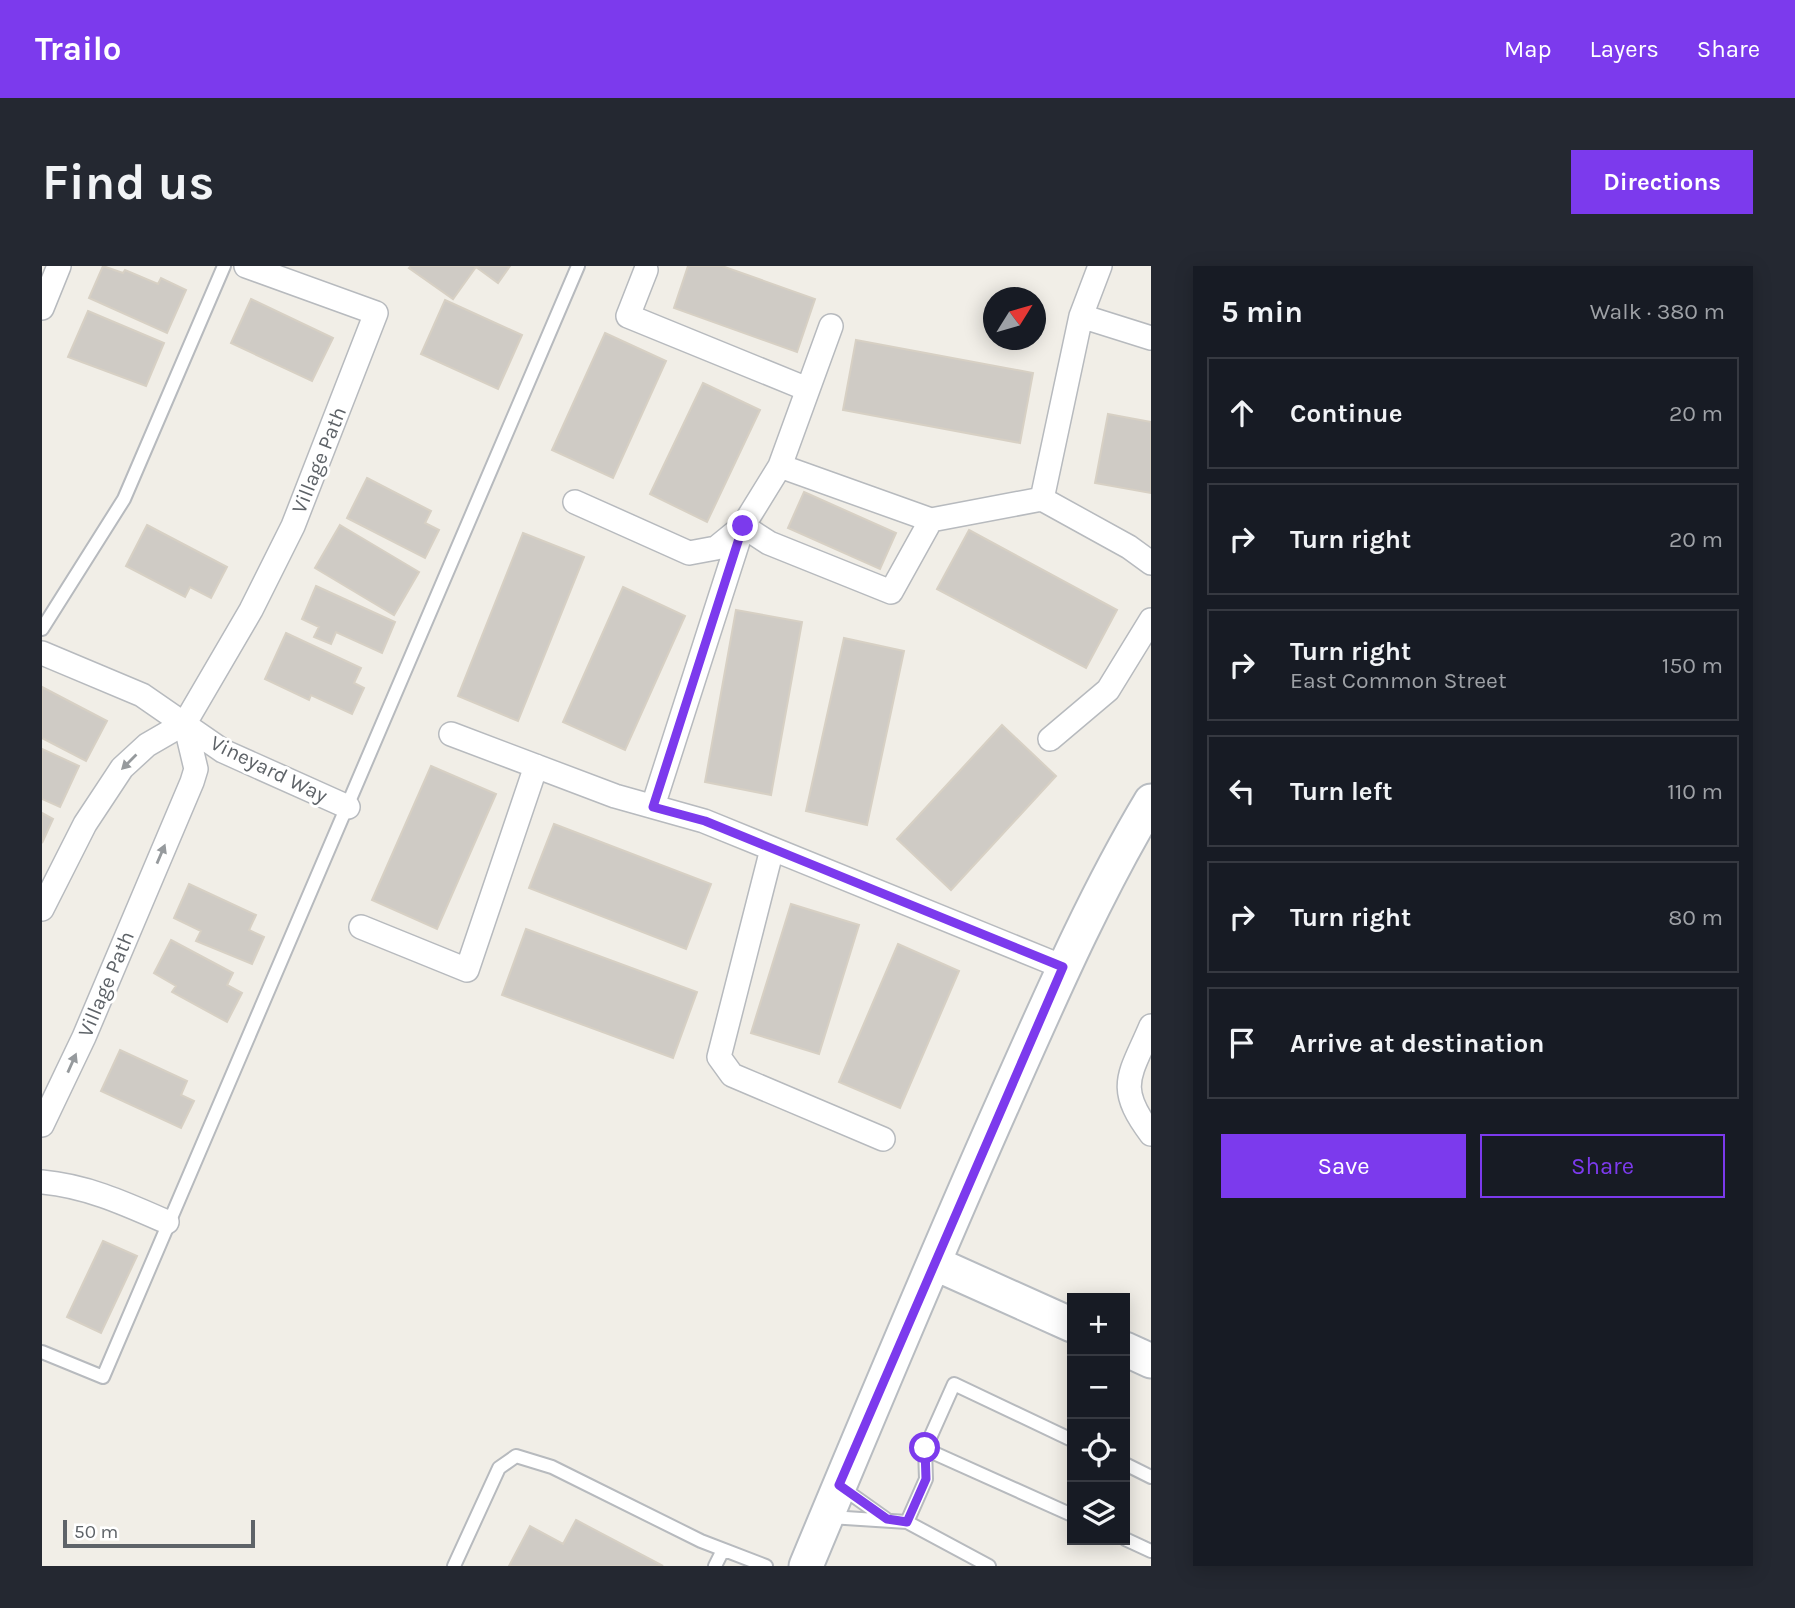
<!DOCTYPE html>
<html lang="en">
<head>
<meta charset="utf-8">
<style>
  :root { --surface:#171b24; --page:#242831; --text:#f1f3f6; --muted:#9ea1a6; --line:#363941; --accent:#7c3aed }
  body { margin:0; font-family:Karla,sans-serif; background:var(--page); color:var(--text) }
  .controls { position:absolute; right:21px; bottom:21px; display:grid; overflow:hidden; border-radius:0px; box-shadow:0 4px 18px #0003 }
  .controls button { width:63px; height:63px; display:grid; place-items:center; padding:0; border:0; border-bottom:2px solid var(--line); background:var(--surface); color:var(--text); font:35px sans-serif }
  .compass { position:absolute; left:941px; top:21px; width:63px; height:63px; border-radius:50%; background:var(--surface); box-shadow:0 4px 18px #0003; rotate:53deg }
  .scale { position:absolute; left:21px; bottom:18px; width:192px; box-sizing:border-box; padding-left:7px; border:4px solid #5e6368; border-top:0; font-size:19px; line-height:24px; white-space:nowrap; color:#5e6368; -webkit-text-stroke:5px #fff; paint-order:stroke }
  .stop { position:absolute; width:21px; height:21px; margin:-16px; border:5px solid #7c3aed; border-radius:50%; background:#fff }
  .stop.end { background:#7c3aed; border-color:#fff; box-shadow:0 2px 7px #0008 }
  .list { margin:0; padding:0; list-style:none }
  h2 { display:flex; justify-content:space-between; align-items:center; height:91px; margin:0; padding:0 28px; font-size:30px }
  h2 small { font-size:23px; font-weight:400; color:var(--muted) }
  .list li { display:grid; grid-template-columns:46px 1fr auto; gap:21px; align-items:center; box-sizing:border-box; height:112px; margin:0 14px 14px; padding:0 14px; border:2px solid var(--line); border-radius:0px }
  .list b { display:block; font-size:26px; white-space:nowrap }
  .list p { margin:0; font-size:23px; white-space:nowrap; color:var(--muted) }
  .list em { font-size:23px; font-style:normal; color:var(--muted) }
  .actions { display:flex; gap:14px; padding:21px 28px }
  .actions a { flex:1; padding:16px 0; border:2px solid var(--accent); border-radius:0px; text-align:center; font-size:24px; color:var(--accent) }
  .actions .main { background:var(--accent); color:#fff }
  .icon { flex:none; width:38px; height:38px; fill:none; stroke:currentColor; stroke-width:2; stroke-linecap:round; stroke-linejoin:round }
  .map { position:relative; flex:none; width:1109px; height:1300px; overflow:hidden; border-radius:0px }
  header { display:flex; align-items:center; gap:42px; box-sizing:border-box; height:98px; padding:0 35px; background:var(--accent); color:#fff }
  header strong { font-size:33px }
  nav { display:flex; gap:38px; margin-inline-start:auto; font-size:24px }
  .intro { display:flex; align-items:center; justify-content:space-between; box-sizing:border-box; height:168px; padding:0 42px }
  h1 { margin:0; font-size:49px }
  .button { padding:18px 32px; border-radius:0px; background:var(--accent); color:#fff; font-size:24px; font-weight:700 }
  main { display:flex; gap:42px; padding:0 42px }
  aside { flex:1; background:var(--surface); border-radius:0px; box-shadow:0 4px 18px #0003 }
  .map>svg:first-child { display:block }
  .building { fill:#cfcbc5; stroke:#d7d0c4; stroke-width:2 }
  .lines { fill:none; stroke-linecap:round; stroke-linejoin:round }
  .lane-casing { stroke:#b7babe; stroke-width:16 }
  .street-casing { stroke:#b7babe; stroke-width:26 }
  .secondary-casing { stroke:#b8bcc1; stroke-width:37 }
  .lane { stroke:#fff; stroke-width:12 }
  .street { stroke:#fff; stroke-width:23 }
  .secondary { stroke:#fff; stroke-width:33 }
  .oneway { fill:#969a9d }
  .route { stroke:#7c3aed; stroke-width:9 }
  .labels { text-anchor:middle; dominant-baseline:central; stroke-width:6; stroke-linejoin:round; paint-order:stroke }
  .street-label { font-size:21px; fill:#5e6368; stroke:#fff }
</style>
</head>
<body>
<header>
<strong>Trailo</strong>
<nav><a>Map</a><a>Layers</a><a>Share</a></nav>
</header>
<div class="intro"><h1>Find us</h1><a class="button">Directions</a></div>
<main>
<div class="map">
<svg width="1109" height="1300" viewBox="0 0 1109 1300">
  <rect width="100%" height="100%" fill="#f1eee7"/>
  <path class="building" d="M61,0l20,7 2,-3 33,14 3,-6 25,12 -19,43 -78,-35z
    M369,0h99l-12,17 -22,-16 -23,32 -44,-31z
    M646,0h34l93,33 -18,53 -123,-44z
    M209,33l82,39 -21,43 -81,-38z
    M403,34l77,35 -24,54 -77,-35z
    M46,45l76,32 -18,43 -78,-29z
    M563,67l61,28 -53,117 -61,-28z
    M814,74l177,33 -13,70 -177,-33z
    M661,117l57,27 -53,112 -57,-28z
    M1066,148l43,8v71l-56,-10z
    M325,212l64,33 -6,12 14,7 -14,28 -78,-40z
    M762,226l92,41 -16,36 -92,-41z
    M105,259l80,42 -16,31 -21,-11 -5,10 -59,-31z
    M298,259l79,47 -25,43 -79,-47z
    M927,264l148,80 -31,58 -149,-79z
    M481,267l61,24 -66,164 -60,-25z
    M274,320l79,36 -13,31 -46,-21 -5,12 -17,-7 5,-10 -17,-8z
    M581,321l62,29 -60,134 -62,-28z
    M694,344l66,12 -31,173 -66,-13z
    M244,367l75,35 -7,15 10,5 -12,26 -41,-19 -2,5 -44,-21z
    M802,372l60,13 -37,174 -61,-14z
    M0,421l65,34 -21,40 -44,-23z
    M960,459l54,51 -105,114 -54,-51z
    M0,483l37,17 -19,41 -18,-8z
    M389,500l65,28 -59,135 -65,-29z
    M0,547l11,6 -11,24z
    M512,558l157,60 -25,65 -157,-61z
    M147,618l67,31 -7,15 15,7 -12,27 -56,-23 5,-10 -27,-13z
    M749,638l68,21 -40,129 -68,-21z
    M484,663l171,63 -24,66 -171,-63z
    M129,674l62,33 -6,12 15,8 -15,29 -55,-30 4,-6 -22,-13z
    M856,678l61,27 -59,137 -61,-26z
    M78,784l67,31 -6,14 13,6 -13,27 -80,-37z
    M61,975l34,15 -36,77 -34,-16z
    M534,1254l87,46h-154l21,-40 33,18z"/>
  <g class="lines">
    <defs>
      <path id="lane" d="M0,363l82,-130 100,-233
        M0,1086l61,25 475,-1111
        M883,1183l147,66
        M1083,1198l26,13
        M799,1221l45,32
        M788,1251l77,5 19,-43 -1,-30 29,-65 118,56
        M865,1256l82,44
        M1083,1273l26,12
        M412,1300l45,-98 17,-12 36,11 149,74 65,25
        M673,1300l8,-16"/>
      <path id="street" d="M1058,0l-19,50 -39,183 87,48 22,16
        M604,4l-18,46 179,73
        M0,42l17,-42
        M1039,50l70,22
        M789,60l-51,140 151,54 111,-21
        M533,236l114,51 27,-5 27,-22 37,-60
        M0,387l100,42 81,56 125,56
        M409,468l164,62 89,25 359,146
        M1008,473l58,-49 43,-70
        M611,540l90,-280 26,17 122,49 40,-72
        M730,583l-53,208 13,18 151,64
        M0,643l43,-85 37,-56 25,-23 38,-22 66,-113 42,-84 83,-213 -130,-47
        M319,661l106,43 69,-204
        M1109,760c-21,50 -36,60 0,108
        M0,859l42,-88 108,-255 4,-13 -11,-46
        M0,916c45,4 84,22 125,40"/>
      <path id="secondary" d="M892,997l138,62
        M1083,1083l26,12
        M764,1300c65,-156 130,-312 199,-467 45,-101 89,-203 146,-298"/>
    </defs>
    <use href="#lane" class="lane-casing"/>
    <use href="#street" class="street-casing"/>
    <use href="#secondary" class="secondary-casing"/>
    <use href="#lane" class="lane"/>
    <use href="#street" class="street"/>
    <use href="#secondary" class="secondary"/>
  </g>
  <defs><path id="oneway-solid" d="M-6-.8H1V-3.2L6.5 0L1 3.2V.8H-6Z" transform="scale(1.75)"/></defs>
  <g class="oneway">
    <use href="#oneway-solid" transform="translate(87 496) rotate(135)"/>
    <use href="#oneway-solid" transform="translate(119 588) rotate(-67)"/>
    <use href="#oneway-solid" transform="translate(30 797) rotate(-66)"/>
  </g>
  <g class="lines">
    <path class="route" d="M701,260l-90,281 52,14 358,146 -224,518 48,34 20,3 19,-43 -1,-31"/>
  </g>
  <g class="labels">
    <g class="street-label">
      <text transform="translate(277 194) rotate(-68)">Village Path</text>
      <text transform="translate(227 503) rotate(26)">Vineyard Way</text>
      <text transform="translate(64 718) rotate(-67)">Village Path</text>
    </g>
  </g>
</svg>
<div class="controls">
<button>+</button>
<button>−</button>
<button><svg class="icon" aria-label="locate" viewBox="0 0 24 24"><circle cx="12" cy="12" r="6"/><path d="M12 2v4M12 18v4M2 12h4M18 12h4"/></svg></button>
<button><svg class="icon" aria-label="layers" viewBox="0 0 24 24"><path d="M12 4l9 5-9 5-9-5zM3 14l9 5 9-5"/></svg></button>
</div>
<svg class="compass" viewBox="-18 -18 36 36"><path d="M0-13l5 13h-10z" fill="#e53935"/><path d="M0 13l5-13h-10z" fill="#9ea1a6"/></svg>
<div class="scale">50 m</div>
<div class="stop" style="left:883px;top:1182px"></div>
<div class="stop end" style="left:701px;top:260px"></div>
</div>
<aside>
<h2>5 min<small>Walk · 380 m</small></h2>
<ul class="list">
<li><svg class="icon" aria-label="ahead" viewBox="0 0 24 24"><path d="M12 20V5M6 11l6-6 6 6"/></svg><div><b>Continue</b></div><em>20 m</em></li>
<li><svg class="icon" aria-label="right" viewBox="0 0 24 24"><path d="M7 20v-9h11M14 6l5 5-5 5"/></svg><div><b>Turn right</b></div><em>20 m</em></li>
<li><svg class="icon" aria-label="right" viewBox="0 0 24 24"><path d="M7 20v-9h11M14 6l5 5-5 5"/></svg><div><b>Turn right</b><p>East Common Street</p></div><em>150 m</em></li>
<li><svg class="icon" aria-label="left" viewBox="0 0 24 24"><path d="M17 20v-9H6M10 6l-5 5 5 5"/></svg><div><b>Turn left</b></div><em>110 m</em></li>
<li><svg class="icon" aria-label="right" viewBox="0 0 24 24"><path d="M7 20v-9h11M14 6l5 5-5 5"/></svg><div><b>Turn right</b></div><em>80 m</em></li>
<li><svg class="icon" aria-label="arrive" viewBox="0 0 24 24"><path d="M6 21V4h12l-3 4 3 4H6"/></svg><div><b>Arrive at destination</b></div></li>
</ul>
<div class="actions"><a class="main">Save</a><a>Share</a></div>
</aside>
</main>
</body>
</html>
